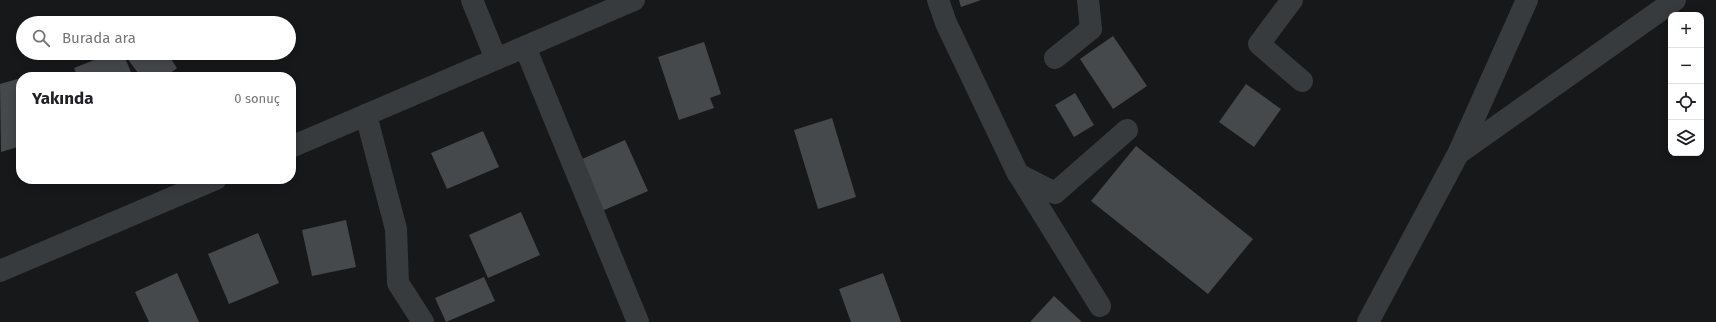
<!DOCTYPE html>
<html lang="tr">
<head>
<meta charset="utf-8">
<style>
  :root { --surface:#fff; --page:#f6f6f6; --text:#202124; --muted:#757577; --line:#e0e0e0 }
  body { margin:0; font-family:"Fira Sans",sans-serif; background:var(--page); color:var(--text) }
  .controls { position:absolute; right:12px; top:12px; display:grid; overflow:hidden; border-radius:8px; box-shadow:0 2px 10px #0003 }
  .controls button { width:36px; height:36px; display:grid; place-items:center; padding:0; border:0; border-bottom:1px solid var(--line); background:var(--surface); color:var(--text); font:20px sans-serif }
  .list { margin:0; padding:0; list-style:none }
  h2 { display:flex; justify-content:space-between; align-items:center; height:52px; margin:0; padding:0 16px; font-size:17px }
  h2 small { font-size:13px; font-weight:400; color:var(--muted) }
  .icon { flex:none; width:22px; height:22px; fill:none; stroke:currentColor; stroke-width:2; stroke-linecap:round; stroke-linejoin:round }
  .map { position:relative; flex:none; width:1716px; height:322px; overflow:hidden }
  .search { position:absolute; background:var(--surface); box-shadow:0 2px 10px #0003; left:16px; top:16px; width:280px; height:44px; display:flex; align-items:center; gap:10px; box-sizing:border-box; padding:0 14px; border-radius:22px; color:var(--muted); font-size:15px }
  .panel { position:absolute; background:var(--surface); box-shadow:0 2px 10px #0003; left:16px; top:72px; width:280px; height:112px; border-radius:16px }
  .map>svg:first-child { display:block }
  .building { fill:#46494b }
  .lines { fill:none; stroke-linecap:round; stroke-linejoin:round }
  .minor { stroke:#383b3d; stroke-width:22 }
  .tertiary { stroke:#383b3d; stroke-width:22 }
</style>
</head>
<body>
<div class="map">
<svg width="1716" height="322" viewBox="0 0 1716 322">
  <rect width="100%" height="100%" fill="#171819"/>
  <path class="building" d="M959,0h22l-20,7z
    M1113,36l34,50 -34,23 -33,-50z
    M704,42l17,52 -11,4 4,10 -35,12 -21,-63z
    M112,53h11l10,24h-55l-4,-9z
    M134,53h33l10,15 -12,9h-24l-14,-19z
    M21,78v68l-20,6 -1,-68z
    M1246,84l35,25 -27,38 -35,-25z
    M1075,93l19,32 -20,12 -19,-32z
    M832,118l24,79 -38,12 -24,-79z
    M483,131l16,36 -52,22 -16,-36z
    M625,140l23,51 -46,20 -22,-51z
    M1136,146l117,93 -45,55 -117,-93z
    M521,212l19,43 -52,23 -19,-43z
    M346,220l10,47 -44,9 -10,-46z
    M258,233l21,50 -50,21 -21,-50z
    M177,273l22,49h-50l-14,-30z
    M883,273l18,49h-50l-12,-33z
    M484,277l11,24 -49,21 -11,-24z
    M1054,296l28,26h-52z"/>
  <g class="lines">
    <path class="minor" d="M472,0l24,59
      M938,0l8,23 72,151 37,19 72,-63
      M1292,0l-33,44 43,37
      M525,47l113,275
      M1055,58l36,-29 -3,-29
      M366,115l30,114 2,54 25,39
      M1459,153l216,-153
      M1019,175l81,131
      M1368,322l90,-168 69,-154"/>
    <path class="tertiary" d="M291,147l343,-147
      M0,271l216,-92"/>
  </g>
</svg>
<div class="controls">
<button>+</button>
<button>−</button>
<button><svg class="icon" aria-label="locate" viewBox="0 0 24 24"><circle cx="12" cy="12" r="6"/><path d="M12 2v4M12 18v4M2 12h4M18 12h4"/></svg></button>
<button><svg class="icon" aria-label="layers" viewBox="0 0 24 24"><path d="M12 4l9 5-9 5-9-5zM3 14l9 5 9-5"/></svg></button>
</div>
<div class="search"><svg class="icon" aria-label="search" viewBox="0 0 24 24"><circle cx="10" cy="10" r="6"/><path d="M15 15l6 6"/></svg>Burada ara</div>
<section class="panel">
<h2>Yakında<small>0 sonuç</small></h2>
<ul class="list">
</ul>
</section>
</div>
</body>
</html>
